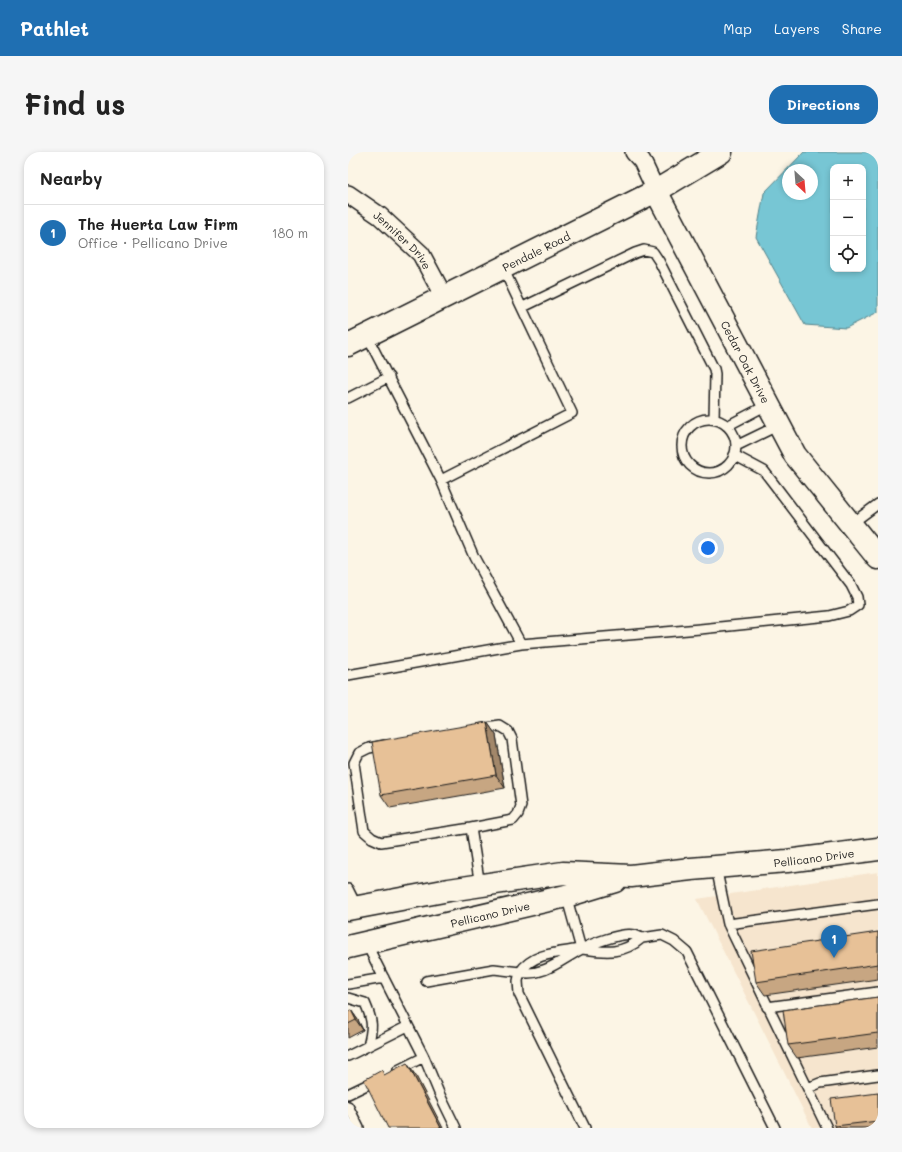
<!DOCTYPE html>
<html lang="en">
<head>
<meta charset="utf-8">
<style>
  :root { --surface:#fff; --page:#f6f6f6; --text:#222; --muted:#767676; --line:#e0e0e0; --accent:#1f6fb2 }
  body { margin:0; font-family:Mali,sans-serif; background:var(--page); color:var(--text) }
  .controls { position:absolute; right:12px; top:12px; display:grid; overflow:hidden; border-radius:8px; box-shadow:0 2px 6px #0003 }
  .controls button { width:36px; height:36px; display:grid; place-items:center; padding:0; border:0; border-bottom:1px solid var(--line); background:var(--surface); color:var(--text); font:20px sans-serif }
  .compass { position:absolute; left:434px; top:12px; width:36px; height:36px; border-radius:50%; background:var(--surface); box-shadow:0 2px 6px #0003; rotate:154deg }
  .you { position:absolute; left:360px; top:396px; width:14px; height:14px; margin:-10px; border:3px solid #fff; border-radius:50%; background:#1a73e8; box-shadow:0 0 0 6px #1a73e833 }
  .badge { display:grid; place-items:center; width:26px; height:26px; border-radius:50%; background:var(--accent); color:#fff; font-size:13px; font-weight:700 }
  .pin { position:absolute; translate:-50% -33px; filter:drop-shadow(0 1px 2px #0008) }
  .pin::after { content:''; position:absolute; top:21px; width:14px; height:12px; background:inherit; clip-path:polygon(0 0,100% 0,50% 100%) }
  .list { margin:0; padding:0; list-style:none }
  h2 { display:flex; justify-content:space-between; align-items:center; height:52px; margin:0; padding:0 16px; font-size:17px }
  h2 small { font-size:13px; font-weight:400; color:var(--muted) }
  .list li { display:grid; grid-template-columns:26px 1fr auto; gap:12px; align-items:center; box-sizing:border-box; height:56px; padding:0 16px; border-top:1px solid var(--line) }
  .list b { display:block; font-size:15px; white-space:nowrap }
  .list p { margin:0; font-size:13px; white-space:nowrap; color:var(--muted) }
  .list em { font-size:13px; font-style:normal; color:var(--muted) }
  .icon { flex:none; width:22px; height:22px; fill:none; stroke:currentColor; stroke-width:2; stroke-linecap:round; stroke-linejoin:round }
  .map { position:relative; flex:none; width:530px; height:976px; overflow:hidden; border-radius:16px }
  header { display:flex; align-items:center; gap:24px; box-sizing:border-box; height:56px; padding:0 20px; background:var(--accent); color:#fff }
  header strong { font-size:19px }
  nav { display:flex; gap:22px; margin-inline-start:auto; font-size:14px }
  .intro { display:flex; align-items:center; justify-content:space-between; box-sizing:border-box; height:96px; padding:0 24px }
  h1 { margin:0; font-size:28px }
  .button { padding:10px 18px; border-radius:16px; background:var(--accent); color:#fff; font-size:14px; font-weight:700 }
  main { display:flex; gap:24px; padding:0 24px }
  aside { flex:1; background:var(--surface); border-radius:16px; box-shadow:0 2px 6px #0003 }
  .map>svg:first-child { display:block }
  .built { fill:#f6e5ce }
  .water { fill:#77c6d4; stroke:#53828a; fill-rule:evenodd }
  .lines { fill:none; stroke-linecap:round; stroke-linejoin:round }
  .service-casing { stroke:#1c1c1c; stroke-width:12 }
  .minor-casing { stroke:#1c1c1c; stroke-width:20 }
  .tertiary-casing { stroke:#1c1c1c; stroke-width:25 }
  .secondary-casing { stroke:#1c1c1c; stroke-width:25 }
  .service { stroke:#fcf5e5; stroke-width:9 }
  .minor { stroke:#fcf5e5; stroke-width:17 }
  .tertiary { stroke:#fcf5e5; stroke-width:22 }
  .secondary { stroke:#fcf5e5; stroke-width:22 }
  .wall { fill:#c7a682; stroke:#1c1c1c }
  .shaded-wall { fill:#a2876a; stroke:#1c1c1c }
  .building { fill:#e7c197; stroke:#1c1c1c }
  .labels { text-anchor:middle; dominant-baseline:central; stroke-width:3.5; stroke-linejoin:round; paint-order:stroke }
  .street-label { font-size:11px; fill:#1c1c1c; stroke:#fcf5e5 }
</style>
</head>
<body>
<header>
<strong>Pathlet</strong>
<nav><a>Map</a><a>Layers</a><a>Share</a></nav>
</header>
<div class="intro"><h1>Find us</h1><a class="button">Directions</a></div>
<main>
<aside>
<h2>Nearby<small></small></h2>
<ul class="list">
<li><span class="badge">1</span><div><b>The Huerta Law Firm</b><p>Office · Pellicano Drive</p></div><em>180 m</em></li>
</ul>
</aside>
<div class="map">
<svg width="530" height="976" viewBox="0 0 530 976">
  <rect width="100%" height="100%" fill="#fcf5e5"/>
  <filter id="ink" filterUnits="userSpaceOnUse"><feTurbulence type="fractalNoise" baseFrequency=".025" numOctaves="2"/><feDisplacementMap in="SourceGraphic" scale="8" xChannelSelector="R" yChannelSelector="G"/><feConvolveMatrix kernelMatrix="1 2 1 2 8 2 1 2 1" color-interpolation-filters="sRGB"/></filter>
  <g filter="url(#ink)">
    <path class="built" d="M530,720v256h-66l-115,-229z"/>
    <path class="water" d="M456,0h74v160l-32,16 -41,-3 -49,-88 8,-44zM485,15h30v102h-30zM440,18h24v24h-24z"/>
    <g class="lines">
      <defs>
        <path id="service" d="M175,155l112,-54 9,-3 9,2 6,9 55,108 1,5 -1,45
          M19,184l74,144 33,77 47,87
          M0,246l41,-21
          M334 294a27 27 0 1 1 54 0a27 27 0 1 1-54 0Z
          M379,274l42,-22
          M388,294l43,-21
          M93,328l131,-67 -69,-145
          M503,372l27,-20
          M0,523l173,-31 179,-15 129,-13 20,-5 9,-6 -1,-8 -6,-12 -87,-114 -30,-16
          M37,593l-16,3 -10,5 -5,10 10,68 8,7 9,4 90,-14
          M368,715l12,57 99,204
          M132,734l-9,-58 42,-8 5,-6 3,-8 -9,-67 -4,-8 -8,-5 -20,3
          M0,737l9,18
          M218,743l15,54
          M380,772l150,-20
          M294,786l20,-3 12,6 13,11 88,176
          M18,791l58,114 -26,13
          M233,797c24,3 41,6 61,-11 -3,-1 -6,-3 -8,-3 -12,-3 -44,9 -54,15 -19,10 -37,27 -60,22 14,-20 39,-19 61,-23
          M78,829l68,-12 26,3 -2,9 1,13 66,134
          M0,832l36,-6
          M0,846l17,5c8,18 8,24 3,43
          M419,855l111,-15
          M0,904l60,-30
          M76,905l15,36 17,35
          M460,936l12,-5 58,-8
          M0,942l29,-14
          M0,954l11,22"/>
        <g id="minor">
          <path d="M286,0l8,9 14,30"/>
          <path id="s1" d="M0,42l32,22 41,38 23,43"/>
        </g>
        <g id="tertiary">
          <path id="s2" d="M308,39l139,264 83,103"/>
          <path id="s3" d="M0,193l308,-154 65,-39"/>
        </g>
        <g id="secondary">
          <path id="s4" d="M0,757l101,-19 114,-17 68,3 60,-7 96,-8 91,-12"/>
          <path id="s5" d="M0,795l218,-51 49,-15"/>
        </g>
      </defs>
      <use href="#service" class="service-casing"/>
      <use href="#minor" class="minor-casing"/>
      <use href="#tertiary" class="tertiary-casing"/>
      <use href="#secondary" class="secondary-casing"/>
      <use href="#service" class="service"/>
      <use href="#minor" class="minor"/>
      <use href="#tertiary" class="tertiary"/>
      <use href="#secondary" class="secondary"/>
    </g>
    <path class="wall" d="M139,570l9,13 9,53 -115,20 -9,-13z
      M530,780v47l-113,16 -9,-13z
      M530,845v50l-81,11 -9,-13z
      M3,858l7,10 5,10 -15,8v-27z
      M530,941v35h-42l-1,-2z"/>
    <path class="shaded-wall" d="M139,570l9,13 9,53 -9,-13z
      M3,858l7,10 5,10 -7,-10z
      M59,911l9,13 27,52h-2z"/>
    <path class="building" d="M139,570l9,53 -115,20 -9,-53z
      M530,780v32l-122,18 -5,-31z
      M530,845v36l-90,12 -5,-35z
      M3,858l5,10 -8,4v-12z
      M59,911l34,65h-53l-24,-48 18,-10 2,5z
      M530,941v28l-43,5 -4,-27z"/>
  </g>
  <g class="labels">
    <g class="street-label">
      <text stroke="none"><textPath href="#s1" startOffset="72">Jennifer Drive</textPath></text>
      <text stroke="none"><textPath href="#s3" startOffset="210">Pendale Road</textPath></text>
      <text stroke="none"><textPath href="#s2" startOffset="193">Cedar Oak Drive</textPath></text>
      <text stroke="none"><textPath href="#s4" startOffset="470">Pellicano Drive</textPath></text>
      <text stroke="none"><textPath href="#s5" startOffset="146">Pellicano Drive</textPath></text>
    </g>
  </g>
</svg>
<div class="controls">
<button>+</button>
<button>−</button>
<button><svg class="icon" aria-label="locate" viewBox="0 0 24 24"><circle cx="12" cy="12" r="6"/><path d="M12 2v4M12 18v4M2 12h4M18 12h4"/></svg></button>
</div>
<svg class="compass" viewBox="-18 -18 36 36"><path d="M0-13l5 13h-10z" fill="#e53935"/><path d="M0 13l5-13h-10z" fill="#767676"/></svg>
<div class="you"></div>
<div class="pin badge" style="left:486px;top:806px">1</div>
</div>
</main>
</body>
</html>
